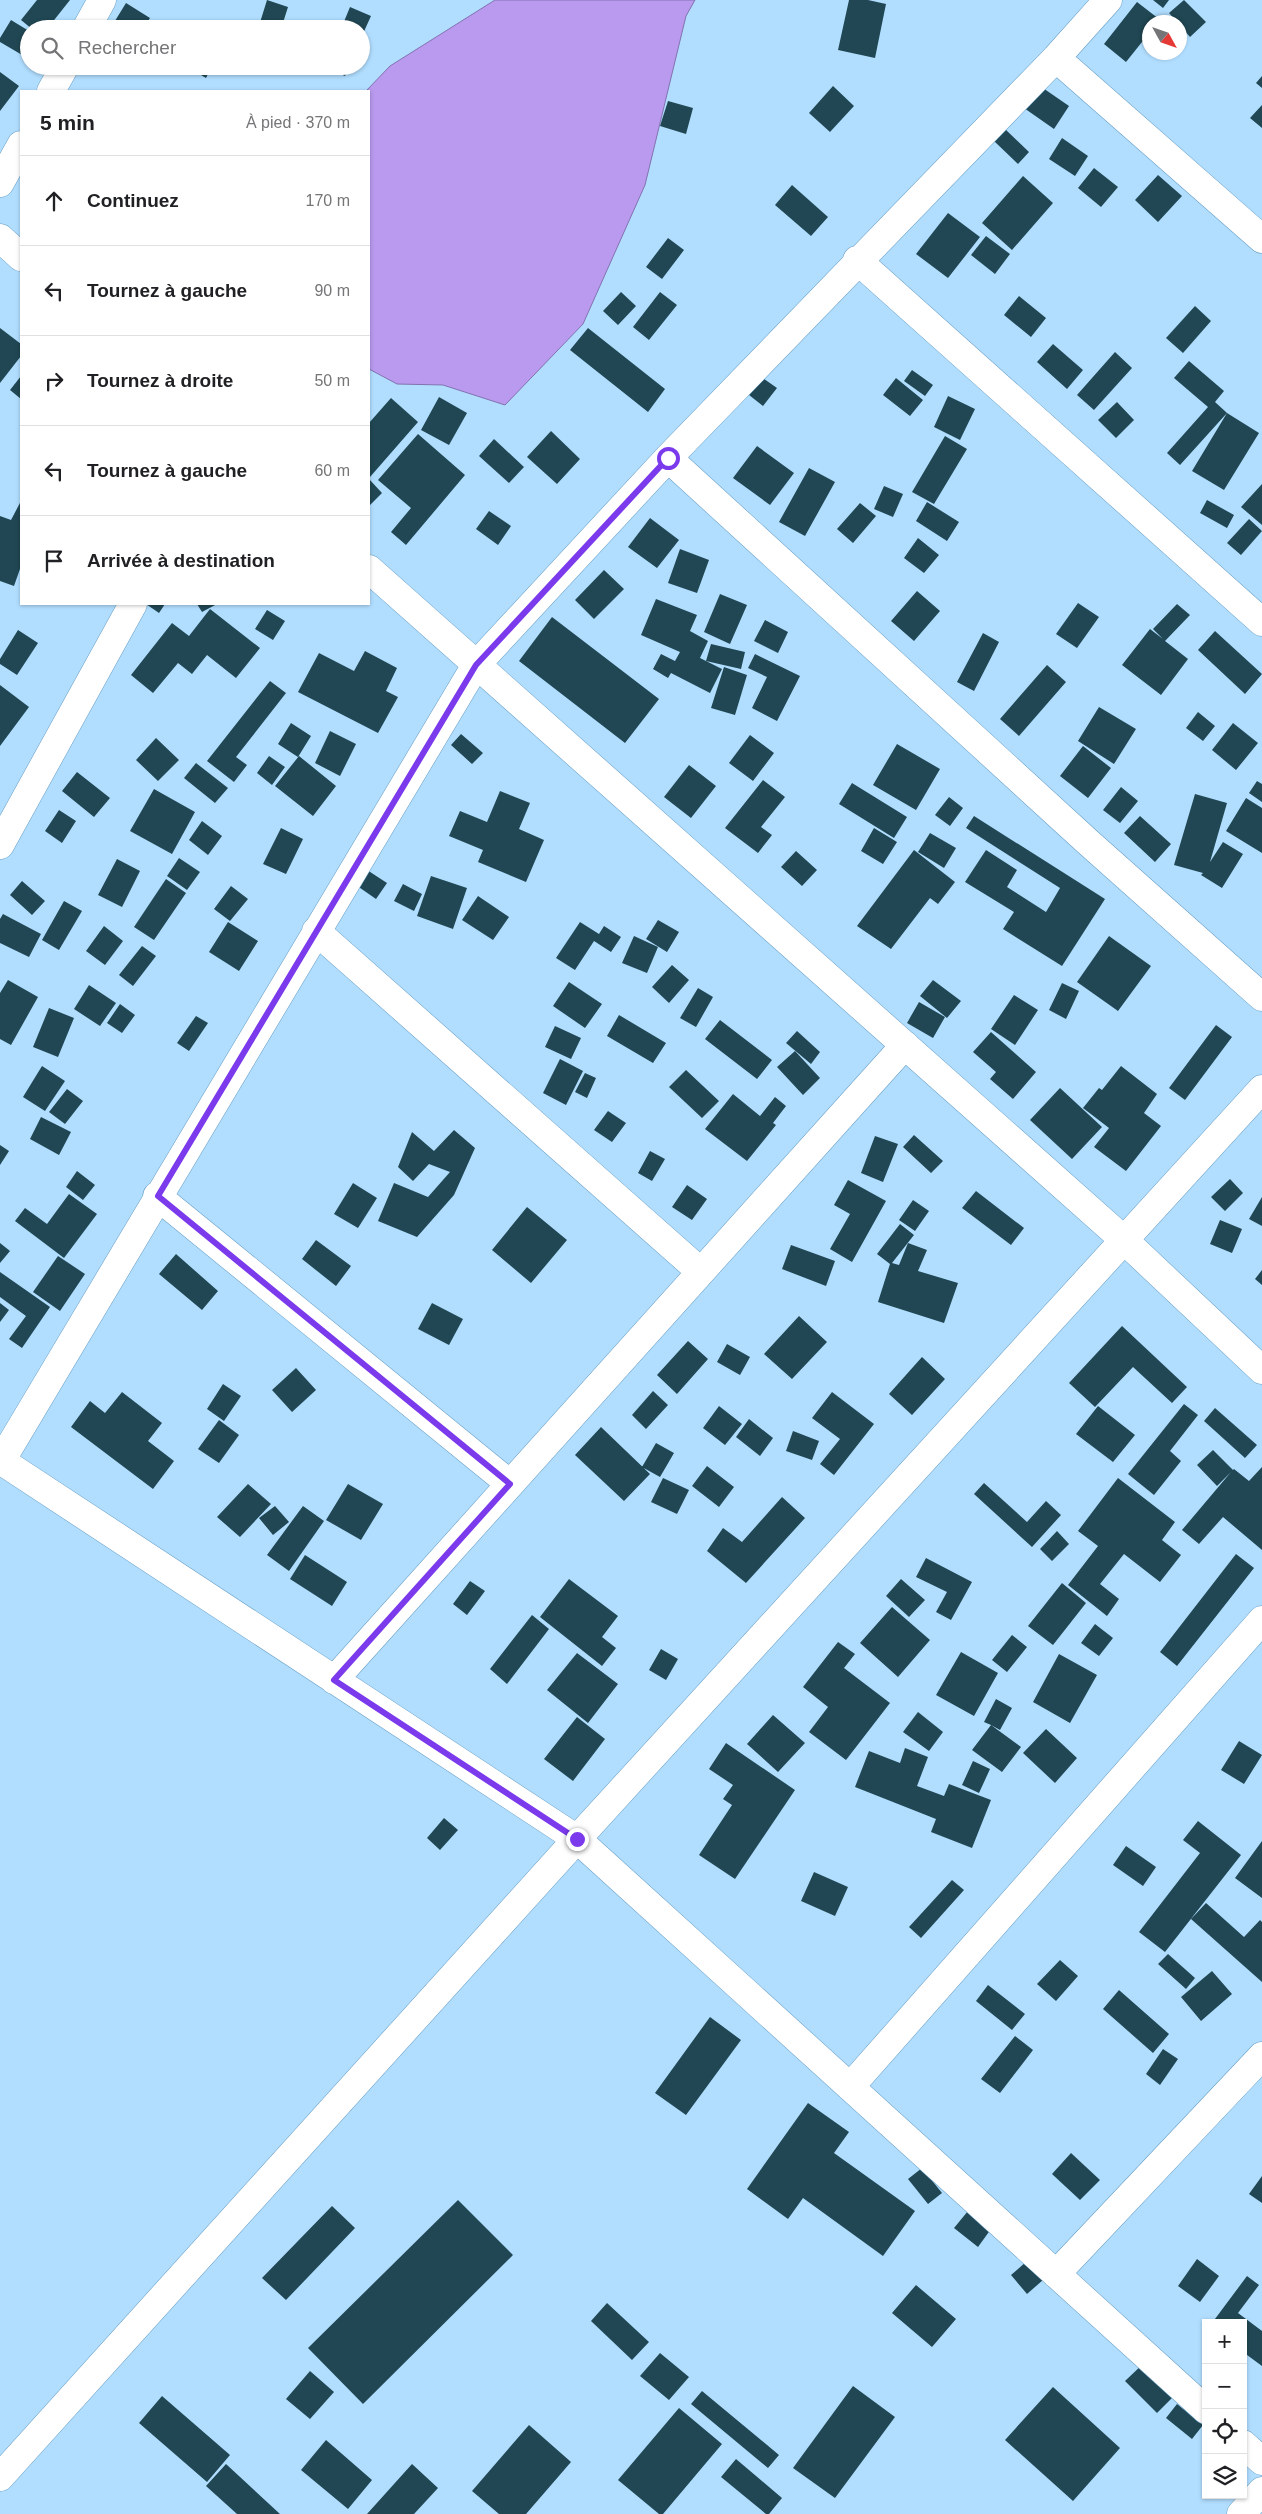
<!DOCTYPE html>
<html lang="fr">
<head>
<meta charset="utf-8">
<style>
  :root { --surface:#fff; --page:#f2f2f2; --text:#202124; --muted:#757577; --line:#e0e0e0 }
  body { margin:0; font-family:Arial,sans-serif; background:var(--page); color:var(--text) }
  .controls { position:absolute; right:15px; bottom:15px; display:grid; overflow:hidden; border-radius:0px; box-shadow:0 1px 4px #0004 }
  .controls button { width:45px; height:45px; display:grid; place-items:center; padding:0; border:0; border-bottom:1px solid var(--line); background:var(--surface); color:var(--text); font:25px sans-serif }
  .compass { position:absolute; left:1142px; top:15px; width:45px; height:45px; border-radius:50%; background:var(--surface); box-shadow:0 1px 4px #0004; rotate:130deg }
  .stop { position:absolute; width:15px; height:15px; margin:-11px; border:4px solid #7c3aed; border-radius:50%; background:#fff }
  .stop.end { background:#7c3aed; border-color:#fff; box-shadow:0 1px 5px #0008 }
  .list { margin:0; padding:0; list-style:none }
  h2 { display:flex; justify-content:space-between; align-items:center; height:65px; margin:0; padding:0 20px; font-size:21px }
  h2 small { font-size:16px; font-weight:400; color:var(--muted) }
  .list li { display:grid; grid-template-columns:32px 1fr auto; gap:15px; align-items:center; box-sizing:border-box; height:90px; padding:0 20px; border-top:1px solid var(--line) }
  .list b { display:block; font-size:19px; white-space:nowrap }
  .list em { font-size:16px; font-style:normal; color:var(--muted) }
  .icon { flex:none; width:28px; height:28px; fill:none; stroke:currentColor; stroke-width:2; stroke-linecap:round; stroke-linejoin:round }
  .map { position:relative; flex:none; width:1262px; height:2514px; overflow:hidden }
  .search { position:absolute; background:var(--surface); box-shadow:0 1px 4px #0004; left:20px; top:20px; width:350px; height:55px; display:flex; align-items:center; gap:12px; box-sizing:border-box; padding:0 18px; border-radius:28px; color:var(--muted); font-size:19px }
  .panel { position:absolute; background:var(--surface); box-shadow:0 1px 4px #0004; left:20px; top:90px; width:350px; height:515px; border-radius:0px }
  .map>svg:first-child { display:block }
  .water { fill:#b99aee; stroke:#8272b0 }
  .building { fill:#204753 }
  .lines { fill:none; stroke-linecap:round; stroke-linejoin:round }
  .minor-casing { stroke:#679ec5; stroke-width:29 }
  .minor { stroke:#fff; stroke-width:28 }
  .route { stroke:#7c3aed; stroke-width:6 }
</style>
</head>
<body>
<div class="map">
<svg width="1262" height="2514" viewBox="0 0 1262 2514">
  <rect width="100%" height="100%" fill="#b1deff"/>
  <path class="water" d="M495,0h200l-9,16 -41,169 -62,139 -78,81 -62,-20 -46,-1 -28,-15v-278h-3l24,-25z"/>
  <path class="building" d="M37,0h33l-23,29h-15l-11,-9z
    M267,0l21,7 -7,22h-23z
    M849,0h19l18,4 -11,54 -37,-8z
    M1153,0h16l-6,8z
    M1184,0l22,22 -16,15 -21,-24z
    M1137,2l22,17 -3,3h-6v10l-24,30 -22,-18z
    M126,3l24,15 -7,11h-33z
    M350,7l21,9 -10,22v-9h-20z
    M11,20l18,11v28l-29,-17v-4z
    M186,66h26l-6,12z
    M322,66h27l-4,10z
    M0,72l19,14 -19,25z
    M1262,76v12l-6,-5z
    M833,86l21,20 -24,26 -21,-19z
    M1040,86l29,20 -15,23 -30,-21z
    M668,101l25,7 -7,26 -26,-8z
    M1262,105v23l-12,-10z
    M1005,129l24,23 -11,12 -24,-23z
    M1062,138l26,18 -13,20 -26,-17z
    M1094,168l24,19 -17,20 -23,-19z
    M1158,175l24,21 -24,26 -23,-22z
    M1023,176l30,27 -41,47 -30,-27z
    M792,185l36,32 -17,19 -36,-31z
    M948,213l32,24 -32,41 -32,-24z
    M986,236l24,18 -15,20 -24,-19z
    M668,238l16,12 -22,29 -16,-12z
    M621,292l15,14 -18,19 -15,-14z
    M660,292l17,13 -28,35 -16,-13z
    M1019,296l27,22 -15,19 -27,-22z
    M1195,306l16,15 -28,32 -17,-15z
    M0,328l21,16v12l-21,27z
    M588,328l77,61 -17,23 -78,-62z
    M1053,344l30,26 -16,19 -30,-27z
    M1115,352l17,16 -38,42 -17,-15z
    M1189,361l35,30 -9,11 12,11 -47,52 -13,-12 41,-46 -34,-29z
    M912,370l21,15 -8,11 -21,-15z
    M757,374l20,14 -14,18 -19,-15z
    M21,376v23l-11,-9z
    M896,378l27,22 -13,16 -27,-21z
    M948,396l27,13 -15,31 -26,-13z
    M439,397l28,16 -18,32 -28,-15z
    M391,398l27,24 -48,55 -1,-54z
    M1117,402l17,18 -18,18 -18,-18z
    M1227,413l32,20 -35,57 -32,-19z
    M551,431l29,28 -23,25 -30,-27z
    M418,434l47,41 -59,70 -15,-13 20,-24 -33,-28z
    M945,436l22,13 -33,55 -22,-12z
    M494,439l30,28 -15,16 -30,-27z
    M757,446l37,27 -24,32 -37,-27z
    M809,468l26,14 -30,54 -26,-14z
    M369,479l13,14 -13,13z
    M1262,484v41l-21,-18z
    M884,486l19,8 -10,23 -19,-8z
    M1207,500l27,15 -7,13 -27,-15z
    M21,501v65l-7,20 -14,-5v-65l11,4z
    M927,502l32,20 -12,19 -31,-20z
    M860,503l16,13 -23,27 -16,-14z
    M489,511l22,15 -13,19 -22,-16z
    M650,518l29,22 -22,28 -29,-21z
    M1249,519l13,12 -21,24 -14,-12z
    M918,538l21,17 -15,18 -20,-15z
    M680,549l29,11 -12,33 -29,-10z
    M604,570l20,19 -30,30 -19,-19z
    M917,591l23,20 -26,30 -23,-20z
    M720,594l27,11 -17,39 -26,-12z
    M656,599l41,16 -7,16 18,10 -8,17 22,11 -12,24 -39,-20 -3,5 -15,-9 8,-15 14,7 5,-9 -39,-17z
    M1078,603l21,14 -22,31 -21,-14z
    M146,604h19l-6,9z
    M197,604h20l-15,8z
    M1177,604l13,11 -25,26 23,18 -27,36 -39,-30 28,-36 13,10 -10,-10z
    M210,609l50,39 -24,30 -29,-23 -15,19 -14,-11 -25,30 -22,-18 41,-52 17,13z
    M267,610l18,11 -12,19 -18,-11z
    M552,617l107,82 -34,44 -106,-82z
    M765,620l23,12 -10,21 -24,-12z
    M18,630l20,13 -21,32 -17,-11v-5z
    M1215,631l47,43 -17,20 -47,-44z
    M983,633l16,9 -25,49 -17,-9z
    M711,644l34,8 -4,17 -35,-8z
    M365,651l32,17 -11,23 12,6 -20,36 -80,-41 21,-39 35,18z
    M755,654l45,22 -23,45 -25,-13 15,-31 -19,-9z
    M1047,665l19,17 -47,54 -19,-17z
    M724,667l23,8 -12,40 -24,-7z
    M270,681l16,12 -50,64 11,8 -13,17 -27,-21z
    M0,685l29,22 -29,39z
    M1099,707l37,22 -22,35 -36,-23z
    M1198,712l17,14 -12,15 -17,-13z
    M291,723l20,13 -13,21 -20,-13z
    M1233,723l25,20 -22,27 -24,-20z
    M330,731l26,13 -16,32 -25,-13z
    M461,734l22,19 -11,11 -21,-19z
    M750,735l24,18 -21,28 -24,-18z
    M156,738l23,22 -21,21 -22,-21z
    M897,744l43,25 -24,41 -43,-25z
    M1083,746l28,22 -23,30 -28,-22z
    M269,756l16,11 -13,18 -15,-12z
    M299,756l37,30 -23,30 -38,-30z
    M196,763l32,25 -13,15 -31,-25z
    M689,765l27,21 -25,32 -27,-21z
    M77,772l33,26 -16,19 -32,-26z
    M763,780l22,17 -24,30 11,8 -14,18 -33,-25z
    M1257,781l5,3v18l-13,-9z
    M852,783l55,34 -13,21 -55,-34z
    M1121,787l17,14 -18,22 -17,-13z
    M154,789l41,23 -23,42 -42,-23z
    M500,791l30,12 -11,26 25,11 -18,42 -48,-20 5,-12 -34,-14 11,-25 27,11z
    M1195,794l32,9 -17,59 13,-20 20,12 -21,34 -21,-13 2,-2 -29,-8z
    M949,797l14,11 -13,18 -15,-11z
    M1246,798l16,10v45l-36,-22z
    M59,810l17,11 -14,22 -17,-12z
    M974,816l131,83 -43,67 -59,-37 11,-17 -49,-30 21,-32 31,20 -10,17 39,25 14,-24 -94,-60z
    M1140,816l31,28 -16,18 -31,-29z
    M202,821l20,15 -14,19 -19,-15z
    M281,828l22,11 -17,35 -23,-10z
    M874,828l23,14 -14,22 -22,-13z
    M930,833l26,15 -12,20 -26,-16z
    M914,850l41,32 -17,22 -8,-6 -39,51 -34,-23z
    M796,851l21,19 -15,16 -21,-19z
    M179,858l21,14 -13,18 -20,-14z
    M117,859l23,12 -18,36 -24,-12z
    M364,868l23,15 -11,16 -23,-16z
    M431,876l36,12 -14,41 -36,-13z
    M166,879l20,14 -32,47 -20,-13z
    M22,881l23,20 -13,14 -22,-20z
    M403,884l19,10 -8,17 -20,-10z
    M231,886l17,13 -18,22 -16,-12z
    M478,896l31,21 -16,23 -31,-20z
    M64,901l18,10 -23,39 -17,-10z
    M3,914l38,20 -12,23 -29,-14v-24z
    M658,920l21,12 -12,20 -21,-13z
    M228,922l30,19 -19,30 -30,-19z
    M580,922l19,12 5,-8 17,11 -10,15 -17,-11 -19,29 -19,-12z
    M104,926l19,15 -18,24 -19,-14z
    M634,936l24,11 -11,26 -25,-10z
    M1109,936l42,30 -33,45 -41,-29z
    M142,946l14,10 -23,30 -14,-11z
    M672,965l17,15 -20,23 -17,-16z
    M8,980l30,17 -27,48 -11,-6v-46z
    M933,980l28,21 -14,17 -27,-22z
    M569,982l33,22 -17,24 -32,-22z
    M1062,983l17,8 -13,28 -17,-9z
    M89,985l27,18 -16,23 -26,-17z
    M698,988l15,9 -17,30 -16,-9z
    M1014,995l24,15 -23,35 -24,-16z
    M919,1002l26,15 -12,21 -26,-15z
    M120,1004l15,11 -13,18 -15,-10z
    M49,1008l25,10 -16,39 -25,-10z
    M619,1015l47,28 -13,20 -46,-27z
    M196,1016l12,7 -19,28 -12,-8z
    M720,1020l52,40 -15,19 -52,-40z
    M1216,1025l16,12 -47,63 -16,-12z
    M555,1026l26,12 -10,21 -26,-12z
    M797,1031l23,21 -9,12 -25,-21z
    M991,1032l45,40 -23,27 -23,-20 6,-7 -23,-20z
    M795,1051l25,27 -17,17 -26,-28z
    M560,1059l23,12 -17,34 -23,-12z
    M42,1066l23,15 -20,30 -22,-14z
    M1121,1066l36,28 -13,19 17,13 -35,45 -32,-24 15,-19 -26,-20 16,-20 3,2z
    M686,1070l33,31 -17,17 -33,-31z
    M585,1073l11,5 -9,20 -12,-6z
    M1060,1088l42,39 -30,32 -42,-39z
    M67,1089l16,12 -18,23 -16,-12z
    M733,1094l27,22 15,-19 11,9 -13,17 3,2 -29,36 -42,-32z
    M608,1111l18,12 -14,19 -18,-12z
    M41,1117l30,15 -12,23 -29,-16z
    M454,1130l21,18 -21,47 -37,42 -39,-16 16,-38 34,14 22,-25 -21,-8 -16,17 -15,-14 14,-35 22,19z
    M914,1135l29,26 -12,12 -28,-26z
    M875,1136l23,8 -15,38 -22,-9z
    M0,1145l9,6 -9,14z
    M650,1151l15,8 -13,22 -14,-8z
    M77,1171l18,14 -12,15 -17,-13z
    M1230,1179l13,14 -18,18 -14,-14z
    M848,1180l38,21 -34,61 -22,-13 20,-35 -16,-9z
    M353,1183l24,15 -19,30 -24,-14z
    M687,1185l20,14 -15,21 -20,-13z
    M976,1191l48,37 -13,17 -49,-37z
    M69,1194l28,20 -33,44 -49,-37 10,-13 22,16z
    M1262,1197v29l-13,-7z
    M913,1200l16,11 -14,20 -16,-11z
    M527,1207l40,33 -36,43 -39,-33z
    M1220,1220l22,9 -10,24 -22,-9z
    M900,1224l14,11 -22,28 7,2 9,-22 19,7 -9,21 40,12 -14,40 -66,-21 12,-38 -13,-10z
    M316,1240l35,26 -15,20 -34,-27z
    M0,1243l10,8 -10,12z
    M791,1245l44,16 -9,25 -44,-17z
    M176,1254l42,37 -16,19 -43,-36z
    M58,1256l27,18 -25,37 -27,-19z
    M1262,1270v15l-7,-6z
    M0,1272l50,35 -28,41 -13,-9 17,-23 -26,-19z
    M0,1303l9,7 -9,12z
    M432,1303l31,16 -14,26 -31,-16z
    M799,1316l28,26 -35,37 -28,-25z
    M1122,1326l65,61 -15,16 -39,-36 -38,40 -26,-24z
    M688,1341l20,18 -31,35 -20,-19z
    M727,1344l23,13 -10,18 -23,-13z
    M922,1357l23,22 -33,36 -23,-21z
    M296,1368l20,22 -24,22 -20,-22z
    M223,1384l18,12 -17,25 -17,-12z
    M653,1391l15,14 -22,24 -14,-14z
    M122,1392l40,31 -14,18 26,20 -21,28 -82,-62 19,-26 15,12z
    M832,1392l42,32 -40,51 -14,-11 20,-25 -28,-21z
    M1184,1404l14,11 -28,36 11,10 -27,34 -26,-21z
    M719,1406l23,18 -17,21 -22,-17z
    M1098,1406l37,29 -22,27 -37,-28z
    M1215,1408l42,37 -12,13 -41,-37z
    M749,1419l24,19 -13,18 -24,-19z
    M219,1420l20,15 -20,28 -21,-14z
    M601,1427l49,47 -26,27 -49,-46z
    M793,1431l26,10 -7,19 -26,-9z
    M656,1443l18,10 -14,24 -18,-10z
    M1213,1450l20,20 1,-1 15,12 13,-14v83l-39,-33 -24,27 -17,-14 49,-58 -14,14 -20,-21z
    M707,1466l27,21 -15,20 -27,-21z
    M663,1478l26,12 -12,24 -26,-12z
    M1118,1478l57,44 -13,18 19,15 -21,27 -36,-28 -24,30 19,15 -12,17 -39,-31 30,-39 -20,-15z
    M984,1483l43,39 19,-21 15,14 -29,32 -58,-53z
    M248,1484l23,20 -31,33 -23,-20z
    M348,1484l35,20 -22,36 -35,-20z
    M782,1497l23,21 -59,65 -39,-32 16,-23 19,14z
    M275,1506l14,16 -16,13 -14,-17z
    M303,1506l21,15 -35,50 -22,-16z
    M1057,1531l12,13 -17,17 -12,-12z
    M1236,1554l18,14 -77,98 -17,-14z
    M305,1555l42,27 -15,24 -42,-27z
    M926,1558l46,24 -21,38 -15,-8 11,-20 -31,-15z
    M569,1579l49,37 -16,21 14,11 -14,18 -62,-49z
    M901,1579l24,21 -16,17 -23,-21z
    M470,1581l15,10 -18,24 -14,-11z
    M1062,1583l24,20 -33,42 -25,-19z
    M892,1607l38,33 -32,37 -38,-34z
    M532,1615l17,14 -42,55 -17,-15z
    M1095,1624l18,14 -14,18 -18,-13z
    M1012,1635l15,12 -20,25 -15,-12z
    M838,1642l17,12 -11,14 46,35 -44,57 -37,-28 19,-25 -25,-20z
    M661,1649l17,10 -12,21 -17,-10z
    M961,1652l37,21 -24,43 -38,-21z
    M577,1653l41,31 -30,39 -41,-33z
    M1059,1654l38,21 -27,48 -37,-21z
    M996,1699l16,9 -12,22 -9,-5 30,22 -19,25 -30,-22 19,-25 -7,-3z
    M918,1712l25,20 -14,19 -26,-19z
    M773,1715l32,28 -27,29 -31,-28z
    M577,1717l28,22 -32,42 -29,-22z
    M1046,1729l31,29 -22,25 -32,-30z
    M1239,1741l23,14 -18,29 -23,-14z
    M726,1743l69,47 -60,89 -36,-24 33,-50 -9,-6 10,-14 -24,-16z
    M905,1748l23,9 -11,29 27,10 5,-12 42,16 -19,48 -41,-16 5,-13 -81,-32 14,-36 31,12z
    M973,1761l17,8 -11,24 -17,-8z
    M444,1818l14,12 -18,20 -13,-12z
    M1198,1821l43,34 -76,97 -26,-20 61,-79 -17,-13z
    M1262,1841v57l-27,-20z
    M1126,1846l30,21 -13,19 -30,-21z
    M814,1872l34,15 -13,29 -34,-15z
    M952,1880l12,10 -43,48 -12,-11z
    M1206,1903l38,34 16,-17 2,2v60l-71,-63z
    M1168,1954l27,24 -9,11 -28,-25z
    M1060,1960l18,16 -22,25 -19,-17z
    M1212,1971l20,23 -31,27 -20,-24z
    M988,1985l37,29 -13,16 -36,-29z
    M1119,1990l50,44 -16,19 -50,-44z
    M710,2017l31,23 -55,75 -31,-22z
    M1015,2036l18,14 -33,43 -19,-14z
    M1163,2049l15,10 -18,26 -14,-11z
    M808,2103l41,29 -15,21 81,58 -32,45 -80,-58 -15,21 -41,-30z
    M1071,2153l29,27 -20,20 -28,-26z
    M922,2168l20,25 -14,11 -20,-25z
    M1262,2176v27l-13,-9z
    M458,2200l55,55 -150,149 -55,-56z
    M332,2206l23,22 -69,72 -24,-22z
    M968,2211l23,18 -13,18 -24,-19z
    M1197,2259l22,17 -19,26 -22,-16z
    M1027,2261l16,19 -16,14 -16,-19z
    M1247,2276l12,9 -21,28 24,18v35l-19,-14v-29h-31z
    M916,2285l40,34 -24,28 -40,-34z
    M607,2303l42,39 -17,18 -41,-39z
    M660,2353l29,24 -20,23 -29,-24z
    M1144,2363l31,32 -18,18 -32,-32z
    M310,2371l24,21 -24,27 -24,-20z
    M853,2386l42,31 -60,81 -42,-30z
    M1053,2387l67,61 -47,53 -68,-61z
    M702,2391l77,64 -11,13 -77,-64z
    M162,2396l68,59 -23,27 -68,-59z
    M1177,2404l26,21 -11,14 -26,-21z
    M679,2408l43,36 -59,70h-4l-41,-34z
    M529,2425l42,37 -45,52h-27l-27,-23z
    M326,2440l46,40 -24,29 -47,-39z
    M736,2459l46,39 -13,16h-3l-45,-37z
    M226,2464l54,50h-43l-31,-28z
    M412,2464l26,24 -24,26h-47z"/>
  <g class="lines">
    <defs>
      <path id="minor" d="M86,29l16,-29
        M1056,58l206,181
        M51,91l14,-25
        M0,183l21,-38
        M0,238l21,19
        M857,260l405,362
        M668,458l421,385 173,154
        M369,569l755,671 138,130
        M0,845l133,-241
        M316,931l385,341
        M157,1196l353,288
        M0,1460l577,379 629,571
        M1,1461l475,-796 192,-207 388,-400 52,-58
        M334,1680l571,-635
        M850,2087l412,-467
        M1056,2274l206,-218
        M1243,2444l19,17
        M0,2477l577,-638 685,-750
        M1241,2514l21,-23"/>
    </defs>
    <use href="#minor" class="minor-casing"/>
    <use href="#minor" class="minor"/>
  </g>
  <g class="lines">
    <path class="route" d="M577,1839l-243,-159 176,-196 -352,-288 318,-531 192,-207"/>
  </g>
</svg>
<div class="controls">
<button>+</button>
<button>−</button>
<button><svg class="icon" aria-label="locate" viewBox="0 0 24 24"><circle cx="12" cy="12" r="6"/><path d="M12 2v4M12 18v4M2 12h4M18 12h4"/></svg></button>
<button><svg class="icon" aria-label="layers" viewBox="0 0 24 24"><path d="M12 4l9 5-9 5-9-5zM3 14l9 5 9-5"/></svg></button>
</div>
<svg class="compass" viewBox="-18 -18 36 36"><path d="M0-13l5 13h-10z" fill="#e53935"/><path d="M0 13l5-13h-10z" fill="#757577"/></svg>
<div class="stop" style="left:668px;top:458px"></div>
<div class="stop end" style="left:577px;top:1839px"></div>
<div class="search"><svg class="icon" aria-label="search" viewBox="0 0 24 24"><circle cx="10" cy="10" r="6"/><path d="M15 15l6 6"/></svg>Rechercher</div>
<section class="panel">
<h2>5 min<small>À pied · 370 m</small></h2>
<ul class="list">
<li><svg class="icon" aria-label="ahead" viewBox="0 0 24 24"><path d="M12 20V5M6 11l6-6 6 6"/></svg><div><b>Continuez</b></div><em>170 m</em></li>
<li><svg class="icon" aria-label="left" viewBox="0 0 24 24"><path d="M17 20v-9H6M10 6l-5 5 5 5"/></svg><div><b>Tournez à gauche</b></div><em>90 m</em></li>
<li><svg class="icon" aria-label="right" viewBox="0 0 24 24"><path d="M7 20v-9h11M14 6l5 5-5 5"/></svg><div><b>Tournez à droite</b></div><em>50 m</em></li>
<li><svg class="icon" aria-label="left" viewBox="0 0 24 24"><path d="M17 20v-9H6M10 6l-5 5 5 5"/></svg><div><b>Tournez à gauche</b></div><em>60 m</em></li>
<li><svg class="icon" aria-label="arrive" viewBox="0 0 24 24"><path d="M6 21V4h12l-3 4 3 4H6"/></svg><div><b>Arrivée à destination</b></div></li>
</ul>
</section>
</div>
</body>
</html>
